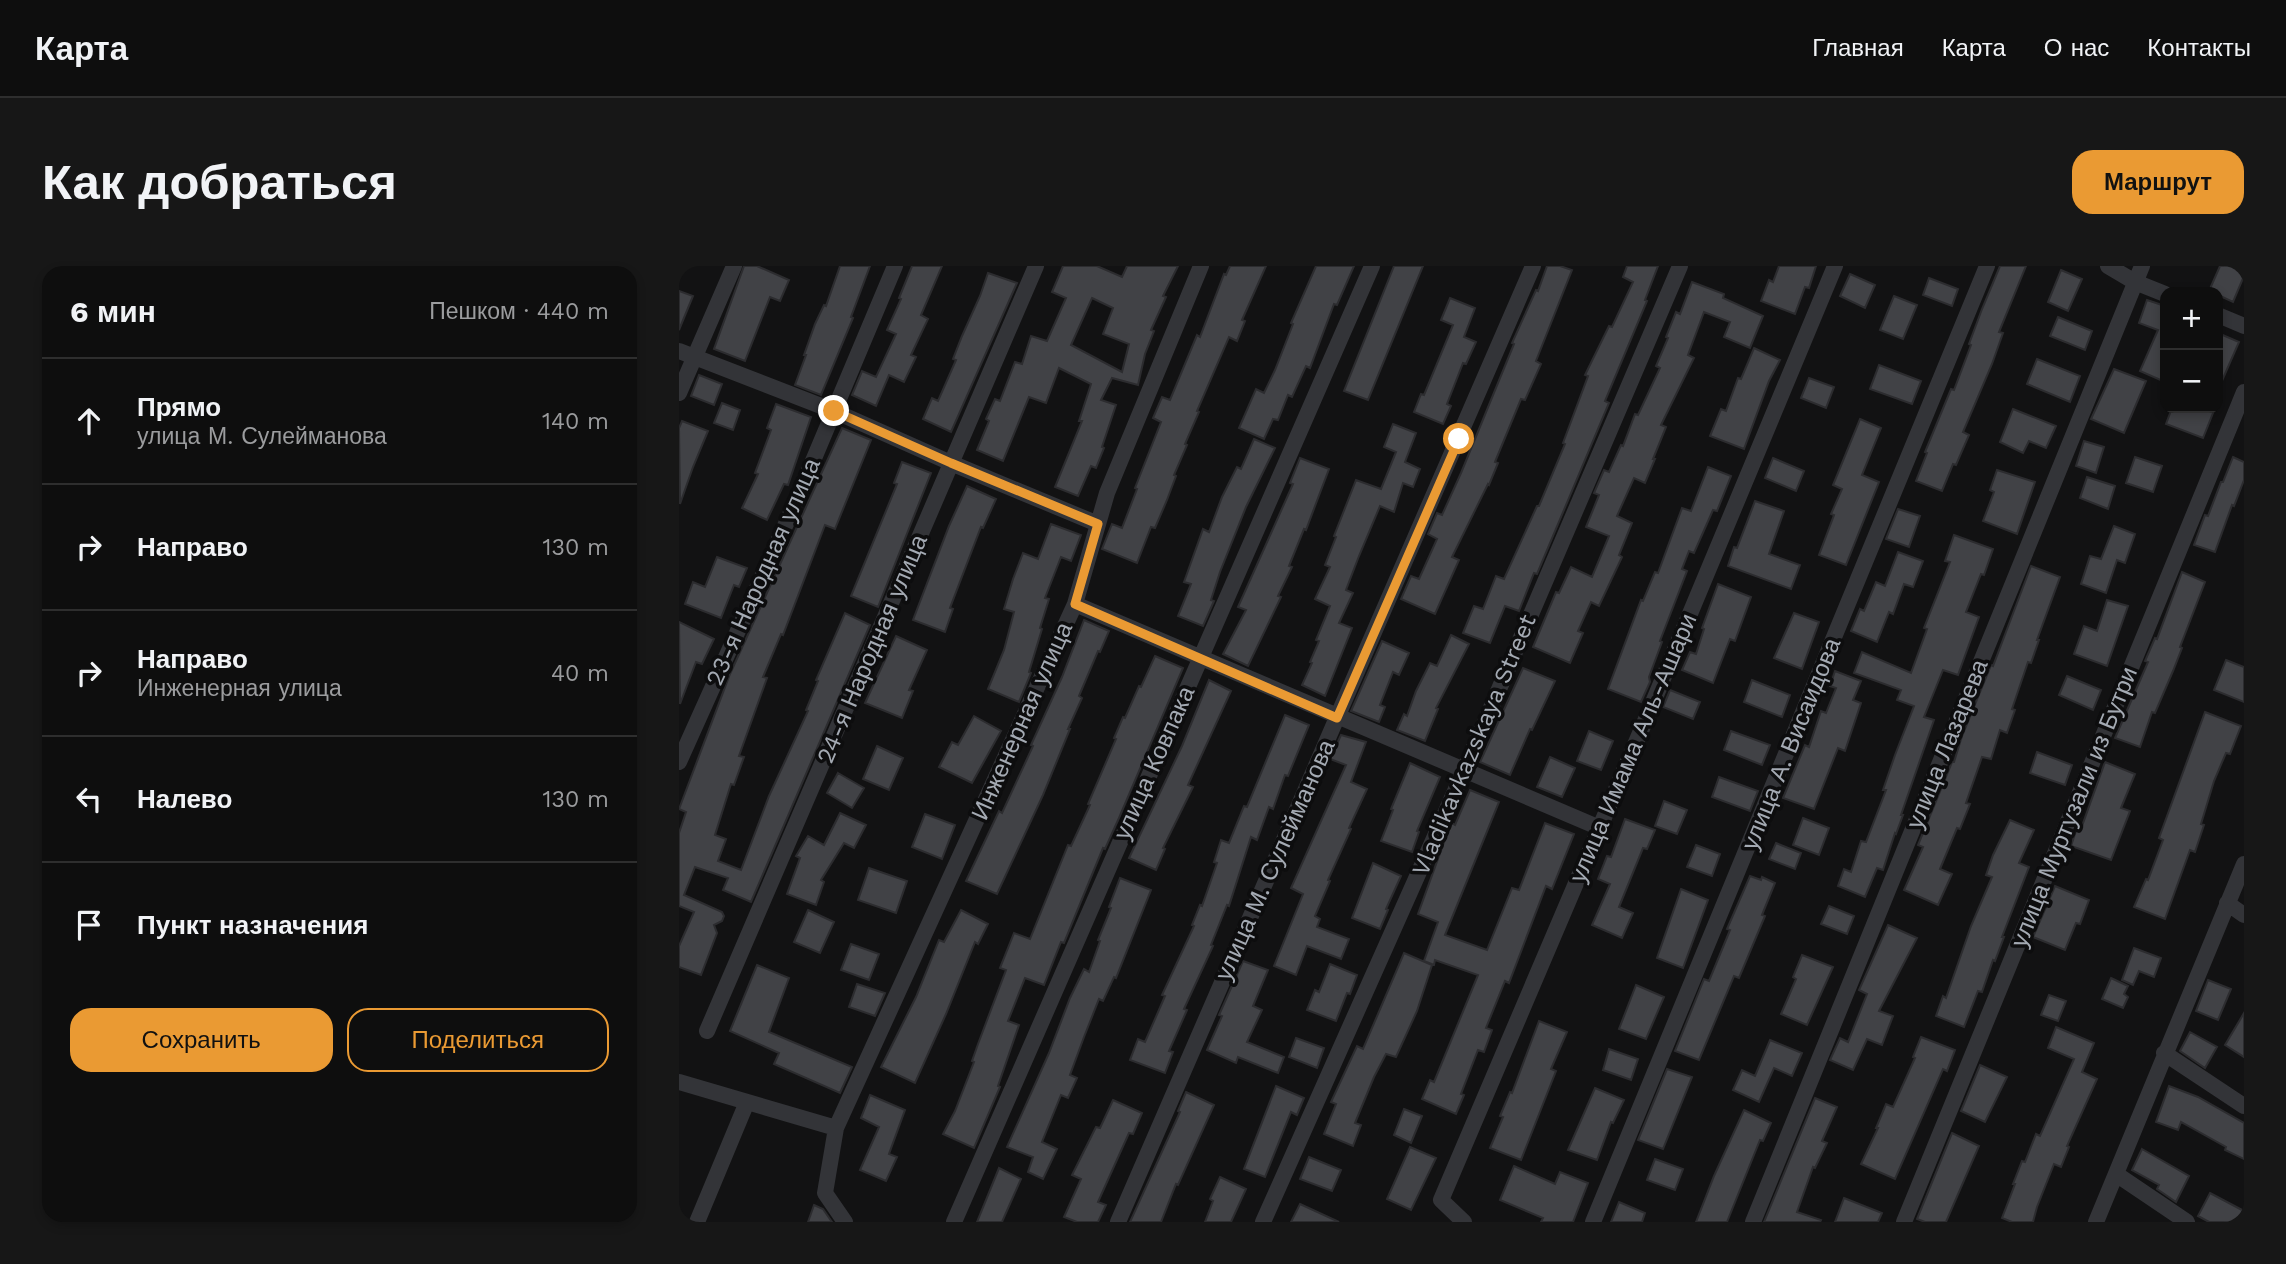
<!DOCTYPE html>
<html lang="ru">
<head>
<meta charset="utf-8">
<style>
  :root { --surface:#0e0e0e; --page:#171717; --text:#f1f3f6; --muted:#9b9c9e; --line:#2e2e2e; --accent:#ea9a33 }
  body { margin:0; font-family:"Work Sans",sans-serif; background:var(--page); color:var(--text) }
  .controls { position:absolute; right:21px; top:21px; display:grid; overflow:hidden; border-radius:14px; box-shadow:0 4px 10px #0003 }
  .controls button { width:63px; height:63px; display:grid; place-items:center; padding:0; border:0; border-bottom:2px solid var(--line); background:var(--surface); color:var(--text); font:35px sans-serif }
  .stop { position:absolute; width:21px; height:21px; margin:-16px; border:5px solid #ea9a33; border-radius:50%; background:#fff }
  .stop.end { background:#ea9a33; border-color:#fff; box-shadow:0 2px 7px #0008 }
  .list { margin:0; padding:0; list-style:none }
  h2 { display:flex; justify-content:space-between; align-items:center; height:91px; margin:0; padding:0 28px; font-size:30px }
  h2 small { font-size:23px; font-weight:400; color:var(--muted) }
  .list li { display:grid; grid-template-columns:46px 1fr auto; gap:21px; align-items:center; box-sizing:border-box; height:126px; padding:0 28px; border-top:2px solid var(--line) }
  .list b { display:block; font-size:26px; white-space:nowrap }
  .list p { margin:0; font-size:23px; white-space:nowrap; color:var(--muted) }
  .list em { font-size:23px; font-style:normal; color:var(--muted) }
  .actions { display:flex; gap:14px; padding:21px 28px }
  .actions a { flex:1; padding:16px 0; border:2px solid var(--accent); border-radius:21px; text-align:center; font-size:24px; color:var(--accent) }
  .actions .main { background:var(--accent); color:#111 }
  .icon { flex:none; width:38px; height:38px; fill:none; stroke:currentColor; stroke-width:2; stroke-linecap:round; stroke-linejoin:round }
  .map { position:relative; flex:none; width:1565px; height:956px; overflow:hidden; border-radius:21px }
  header { display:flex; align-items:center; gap:42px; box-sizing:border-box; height:98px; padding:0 35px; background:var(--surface); border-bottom:2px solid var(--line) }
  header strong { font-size:33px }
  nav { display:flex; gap:38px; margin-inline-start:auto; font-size:24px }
  .intro { display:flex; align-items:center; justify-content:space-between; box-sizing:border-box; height:168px; padding:0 42px }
  h1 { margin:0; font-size:49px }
  .button { padding:18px 32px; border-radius:21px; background:var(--accent); color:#111; font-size:24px; font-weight:700 }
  main { display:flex; gap:42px; padding:0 42px }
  aside { flex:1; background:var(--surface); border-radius:21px; box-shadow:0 4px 10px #0003 }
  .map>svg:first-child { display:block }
  .building { fill:#414246; stroke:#2c2c2f; stroke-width:2; fill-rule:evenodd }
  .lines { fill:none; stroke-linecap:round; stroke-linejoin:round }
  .street { stroke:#333438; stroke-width:16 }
  .route { stroke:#ea9a33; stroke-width:9 }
  .labels { text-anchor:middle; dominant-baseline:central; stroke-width:7; stroke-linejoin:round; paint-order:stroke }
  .street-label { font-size:24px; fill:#a4aab3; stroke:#0d0d0e }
</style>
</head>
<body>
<header>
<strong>Карта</strong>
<nav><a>Главная</a><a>Карта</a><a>О нас</a><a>Контакты</a></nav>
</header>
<div class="intro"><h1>Как добраться</h1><a class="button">Маршрут</a></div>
<main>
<aside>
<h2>6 мин<small>Пешком · 440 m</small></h2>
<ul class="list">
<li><svg class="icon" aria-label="ahead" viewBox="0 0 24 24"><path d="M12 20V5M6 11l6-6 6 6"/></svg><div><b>Прямо</b><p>улица М. Сулейманова</p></div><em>140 m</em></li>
<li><svg class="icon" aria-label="right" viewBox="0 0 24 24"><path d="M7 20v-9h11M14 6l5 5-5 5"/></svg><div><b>Направо</b></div><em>130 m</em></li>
<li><svg class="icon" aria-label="right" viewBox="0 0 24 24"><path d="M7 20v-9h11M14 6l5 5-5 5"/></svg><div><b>Направо</b><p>Инженерная улица</p></div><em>40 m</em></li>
<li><svg class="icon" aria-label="left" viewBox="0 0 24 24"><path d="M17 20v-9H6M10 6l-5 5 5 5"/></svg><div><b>Налево</b></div><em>130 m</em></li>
<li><svg class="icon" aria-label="arrive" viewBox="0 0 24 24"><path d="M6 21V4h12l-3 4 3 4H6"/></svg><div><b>Пункт назначения</b></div></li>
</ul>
<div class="actions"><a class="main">Сохранить</a><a>Поделиться</a></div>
</aside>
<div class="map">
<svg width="1565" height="956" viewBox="0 0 1565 956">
  <rect width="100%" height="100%" fill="#121213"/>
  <path class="building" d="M65,0h13l32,14 -9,21 -10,-4 -25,64 -31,-12z
    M161,0h30l-19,51 2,1 -32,77 -26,-10 11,-30h-2l11,-31 9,-19 2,1z
    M233,0h30l-21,49 7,4 -17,36 5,2 -12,25 -15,-7 -13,31 -24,-11 10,-24 14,6 20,-43 -9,-4 14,-31 -2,-1z
    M384,0h34l25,11 5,-11h51l-15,30 3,1 -15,33 3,1 -9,23 -7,31 -26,-7 -11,22 15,5 -14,42 2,1 -8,20 -5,-2 -13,30 -23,-9 27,-66h-3l12,-37 -32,-16 -13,35 -17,-6 -26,64 -26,-11 12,-29 -3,-2 9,-20 5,2 15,-39 7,2 9,-28 16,5 19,-43 -14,-6zM413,32l21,10 -10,26 26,10 -7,28 -51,-27z
    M551,0h36l-24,54 3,1 -8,20 -8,-4 -32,74 2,1 -14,32 2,1 -13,30 2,1 -9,24 -12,28 -4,-1 -14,36 -35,-14 10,-25 10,4 15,-39 -2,-1 26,-66 -8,-4 9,-21 8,3 27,-65 3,2 24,-63 2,1z
    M637,0h38l-17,39 -3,-1 -24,64 -4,-2 -14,31 -4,-2 -10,25 -5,-1 -9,20 -25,-11 17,-39 8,4 11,-23 18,-46 -2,-1z
    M715,0h29l-55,134 -24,-9z
    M868,0h13l12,4 -36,91 5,3 -16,36 -4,-1 -26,63 3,1 -9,22 -1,-1 -36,73 7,3 -24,54 -34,-15 10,-23 8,3 18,-40 -9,-5 9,-21 5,2 19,-42 53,-129 -2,-1 24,-53 2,1z
    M948,0h31l-13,34 2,1 -42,100 4,2 -72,171 -3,-1 -15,38 -14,-5 -15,37 -27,-10 11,-27 9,3 13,-33 8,3 33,-73h2l26,-62 -2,-1 25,-67 -3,-1 24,-49 3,1 21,-45 -10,-5z
    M1100,0h37l-7,22 -4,-1 -10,27 -34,-13 8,-21 4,2z
    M1321,0h26l-27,66 4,1 -11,31 -29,68 6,3 -13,30 -3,-1 -11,27 -26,-10 11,-28 -2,-1 26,-63 3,1 17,-45 -2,-1 13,-35z
    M1541,0h24v10l-11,26 -15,-7v-3l-9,-1z
    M1382,4l21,9 -14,32 -20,-9z
    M309,7l29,10 -66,149 -28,-13 9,-21 6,3 18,-41 -3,-1 9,-23 18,-40z
    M1171,8l25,11 -10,23 -25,-12z
    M1250,12l29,11 -6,17 -29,-11z
    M1013,16l32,12 -1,4 40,18 -13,32 -26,-11 6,-15 -26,-10 -16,43 6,3 -33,67 5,2 -13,32h2l-10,24 -11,-5 -17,38 15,7 -13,32 3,2 -23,49 -8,-4 -13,29 5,2 -13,30 -37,-16 23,-55 3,1 12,-26 21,10 17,-41 -23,-9 13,-32 -5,-2 10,-23 5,2 12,-27 2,1 12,-32 3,1 22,-47 -4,-2 12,-28 -2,-1 10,-25 4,2z
    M0,25l14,5 -14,34z
    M1215,30l23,9 -14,34 -23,-9z
    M771,32l25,10 -11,29 12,5 -10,22 -3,-1 -16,41 4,2 -8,18 -29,-12 7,-18 3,1 29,-70 -12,-5z
    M1468,34l18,6v76l-25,-11 18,-41 -19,-7z
    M1379,51l34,14 -7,19 -35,-14z
    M1539,67l21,9 -21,48z
    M1075,82l26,12 -11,21 -25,68 -34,-13 11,-27 5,2 12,-33 3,1z
    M1358,93l43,17 -10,26 -43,-18z
    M1200,99l42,16 -9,23 -42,-15z
    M1435,103l32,12 -22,52 -33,-14z
    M20,109l23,9 -8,21 -23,-9z
    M1130,112l25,9 -8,21 -25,-10z
    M43,137l18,7 -7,20 -19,-7z
    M97,138l35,13 -23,68 -4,-1 -17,36 -25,-12 16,-34 -3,-1 16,-43 -4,-2z
    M1493,142h43l-12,30 -37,-14z
    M1334,143l43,17 -10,22 -17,-7 -6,12 -23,-11z
    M1181,153l21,9 -19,47 17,7 -33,83 -27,-10 15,-40 -3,-1 11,-25 -9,-4z
    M3,155l26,10 -15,36 -13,37 -1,-76z
    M714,158l23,9 -11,29 15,7 -7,18 -10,-4 -9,29 -14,-6 -21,50 -13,34 7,3 -14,30 13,5 -27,68 -23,-11 10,-22 -2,-1 9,-21 -3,-1 14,-34 -15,-7 15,-32 -5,-2 11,-28 -2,-1 22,-56 25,9 15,-37 -12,-5z
    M163,162l29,12 -36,89 -10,-4 -42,110 -2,-1 -18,43 4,1 -28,78 5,1 -10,28 -3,-1 -16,51 11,4 -8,22 23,9 28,-74 39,-85 -2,-1 12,-29 -2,-1 29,-67 25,12 -119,277 -28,-12 5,-12 -33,-11 -11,28 38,17 2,4 -2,5 -8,4 3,8 -16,42 -22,-8v-21l15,-34 -15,-6v-73l7,-21 -7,-3 51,-135z
    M575,173l21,9 -29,59 -26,65 -9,28 3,1 -11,25 -25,-10 13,-32 -7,-2 19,-53 6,3 13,-35 15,-30 4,2z
    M1405,175l20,6 -8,26 -20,-7z
    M1456,191l27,9 -9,26 -27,-9z
    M1554,191l11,5v18l-10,26 -2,-1 -17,47 -21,-7 11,-30 3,1 13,-34h2z
    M621,192l29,11 -23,61 -2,-1 -15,37 3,1 -14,29 3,1 -33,69 -25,-12 23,-44 -8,-3 55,-123 -3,-1z
    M1094,192l31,13 -8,20 -31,-13z
    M223,196l29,11 -53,134 -27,-11 46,-112 -3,-1z
    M1029,201l23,9 -14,35 -4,-1 -19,43 -5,-2 -7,18 5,2 -27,70 2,1 -13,35 1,5 -9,20 -33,-13 33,-89 2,1 12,-29 3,1 24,-65 9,3z
    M1318,204l38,12 -18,52 -34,-13 11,-29 -4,-2z
    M1408,211l28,9 -7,23 -28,-11z
    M288,220l29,13 -13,29 -2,-1 -31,81 3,1 -8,23 -32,-12 36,-94z
    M1076,235l29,10 -15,43 31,11 -9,24 -63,-23 6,-19 3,1z
    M1219,243l22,7 -11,31 -23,-8z
    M372,258l30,11 -10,26 -10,-4 -16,41 4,1 -9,29 2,1 -13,43 2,1 -12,29 -31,-13 16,-39 10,-38 -10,-3 9,-30 10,-26 15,6z
    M1435,260l21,8 -10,29 -8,-3 -11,33 -25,-9 9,-28 11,3z
    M1275,269l39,14 -9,26 -3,-1 -15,38 13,5 -21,58 -15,-5 -19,47 10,3 -33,95h2l-7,19 -1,-1 -12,37 -6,-2 -12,29 -27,-11 6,-17 7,3 10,-31 5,1 20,-52h-3l12,-35 19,-49 -17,-6 4,-10 -47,-17 8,-21 49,21 16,-44 -3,-1 26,-66 -5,-1z
    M1219,286l25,9 -10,26 -9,-3 -11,30 -4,-2 -12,30 -26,-11 9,-22 4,2 12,-29 9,4z
    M38,291l30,11 -8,19 -5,-2 -13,33 -36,-14 8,-22 12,5z
    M1352,300l29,11 -23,63h2l-8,23 -3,-1 -16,47 3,1 -8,23 -7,-3 -9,29 -9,-2 -16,46 4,1 -10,25 -3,-1 -17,41 12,5 -14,31 -34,-15 19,-43 -5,-2 34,-83h2l8,-26 29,-71 2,1z
    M1503,306l23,10 -25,65 2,1 -9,23 -18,42 -3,-1 -12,35 -25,-9 33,-76 -3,-1 10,-23 2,1z
    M1039,318l33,13 -16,44 -5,-2 -17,44 -31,-13 8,-18 6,2 8,-25 -2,-1z
    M1428,334l21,6 -21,60 -33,-12 10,-28 13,5z
    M1115,347l25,9 -17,47 -28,-11z
    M405,354l25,11 -9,21 -2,-1 -19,45 3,2 -14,31h2l-27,66 -46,99 -31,-13 33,-70 3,2 31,-67 -2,-1 31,-68z
    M0,356l35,17 -12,25 -6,-2 -16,42z
    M772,369l18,9 -33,64 2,1 -13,32 -28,-11 7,-16 3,2 9,-25 14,-28 7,3z
    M217,370l31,14 -18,40 4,1 -11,27 -37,-15z
    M703,375l27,12 -10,22 -6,-3 -13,33 5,2 -6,15 -28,-11z
    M476,390l28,12 -64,150 -14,31 -2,-1 -39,95 -3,-1 -17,43 -19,-7 -17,43 11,4 -21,61 2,1 -26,61 -31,-14 12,-23 19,-49 -2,-1 6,-17 28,-74 -6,-2 14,-35 16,6 38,-94 3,1 19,-41 -2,-1 28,-65 -2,-1 9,-21 2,1 14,-32 2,1z
    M1547,394l18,7v35l-30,-12z
    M844,402l32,13 -23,49 -2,-1 -20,46 -30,-13z
    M1156,405l26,10 -8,19 8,3 -16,48 -7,-3 -24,61 -31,-11 22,-53 4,2 12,-36 5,2 10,-25 -6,-2z
    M1388,410l34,14 -8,20 -34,-15z
    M530,414l22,11 -43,94 5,2 -30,61 2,1 -9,21 -27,-12 53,-112z
    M1073,414l38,15 -8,22 -38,-15z
    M991,424l30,12 -7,17 -30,-12z
    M1526,446l36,14 -11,28 -4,-1 -12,28 -13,43 3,1 -9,27 -5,-2 -25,69 -31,-12 12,-28 2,1 15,-40 -4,-2z
    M606,449l24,10 -21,51 -3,-1 -12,34 -4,-2 -12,33 -6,-3 -22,69 -2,-1 -16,40 2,1 -29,63 3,1 -18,41 4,1 -8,21 -35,-13 8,-21 7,3 20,-46 -3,-1 32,-69 -2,-1 8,-20 2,1 15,-43 -3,-1 7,-22 8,3 15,-37 3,1z
    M295,450l27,15 -29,52 -33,-16 13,-25 6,3z
    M910,465l24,10 -12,29 -24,-9z
    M1052,465l39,14 -8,20 -38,-15z
    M662,469l25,7 -15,40 16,7 -18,39 2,1 -23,51 2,1 -15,35 5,3 -3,8 32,12 -8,20 -34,-13 -11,29 -22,-9 29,-72 -12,-6 55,-123 -16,-6z
    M198,480l26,12 -14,32 -26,-11z
    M1358,486l35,13 -7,20 -35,-12z
    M871,491l25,11 -13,29 -25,-10z
    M1426,496l30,12 -14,34 9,3 -19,49 -40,-14 7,-21 4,1z
    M731,497l30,14 -23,54 2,1 -7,20 -31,-11 12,-31 -2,-1z
    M159,507l26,15 -12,20 -25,-15z
    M1040,511l39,14 -8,20 -38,-14z
    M791,524l29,12 -54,133 42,15 25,-62 7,2 26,-67 29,11 -22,55 -6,-3 -37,97 -4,-2 -19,47 6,2 -8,22 -6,-2 -17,44 3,1 -8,19 -34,-15 8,-19 4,2 44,-107 -43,-15 -1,5 -10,-4 14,-39 -20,-8 29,-80 5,-11 3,2z
    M985,535l23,9 -10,24 -22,-8z
    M161,547l26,12 -12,23 -10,-5 -23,37 3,2 -8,23 -29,-11 13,-36 -4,-2 12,-20 16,9z
    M246,548l30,11 -13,34 -30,-12z
    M1124,552l26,10 -10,27 -26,-10z
    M946,553l30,11 -8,19 -4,-1 -24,59 14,6 -11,25 -30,-13 18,-41 -12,-5 9,-23 4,1z
    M1331,554l24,10 -15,33 10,4 -27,70h2l-9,24 -2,-1 -11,32 -4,-1 -14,36 -28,-11 7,-20 3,2 25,-72 21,-49 -6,-2 7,-20z
    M1097,577l25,10 -6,16 -26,-10z
    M1017,579l24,9 -8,22 -25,-9z
    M694,597l28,13 -15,33 2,1 -8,19 -28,-11z
    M190,602l38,13 -11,32 -38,-13z
    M1071,610l11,4 1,-3 13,6 -13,32 3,1 -26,62 -5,-2 -35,84 -24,-9 29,-72 5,2 21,-51 -3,-1z
    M441,612l31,12 -35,88 -2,-1 -11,24 -4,-2 -15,38 -14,38 7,3 -9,20 -7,-3 -19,47 15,7 -14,30 -15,-7 5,-15 -26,-10 42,-94 21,-55 14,-29 5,3 11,-31 -2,-1 13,-32 -2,-1z
    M1376,620l34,14 -9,24 -4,-1 -11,27 -32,-13z
    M1002,623l27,11 -25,68 -26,-10z
    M1150,640l25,10 -7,18 -26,-10z
    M129,644l26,12 -14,31 -26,-11z
    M282,644l27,14 -10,20 -3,-2 -29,72 -31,69 -34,-16 35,-70 23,-57 5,2z
    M1209,659l29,13 -38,73 14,5 -11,29 -15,-6 -14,31 -23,-10 10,-22 8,4 19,-48 -8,-4z
    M172,678l28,10 -10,26 -28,-10z
    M1455,682l27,10 -7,19 -15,-6 -6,14 -11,-5z
    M725,687l28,12 -15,46 -21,46 -10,-3 -12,23 -19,46 6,2 -8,21 -29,-12 12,-30 -5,-2 26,-56 6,3z
    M1123,689l31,12 -26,58 -26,-11 15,-35 -3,-2z
    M564,695l25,9 -15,36 9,4 -15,32 37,15 -6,16 -40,-16 -2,6 -29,-13 15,-34 -3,-1z
    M651,698l27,11 -7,19 -3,-1 -11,28 -29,-11 8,-20 4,2z
    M78,699l32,13 -20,54 83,35 -12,26 -66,-29 5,-11 -49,-22z
    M1432,712l17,8 -4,8 4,3 -5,11 -21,-9z
    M1529,714l23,9 -13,31 -22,-9z
    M178,718l28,9 -10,23 -26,-9z
    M957,719l28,12 -18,42 -27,-10z
    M1370,729l17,6 -8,20 -17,-6z
    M1565,747v44l-19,-12z
    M860,755l28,11 -16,37 5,2 -35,89 -31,-12 13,-31 -3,-1 10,-24 2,1z
    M1377,761l38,16 -12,29 15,7 -30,67 2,1 -8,20 -7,-3 -17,43 -4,15h-21l-10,-4 13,-34h-2l9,-23 3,1 11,-28 4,2 34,-77 -26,-11z
    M1511,766l27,15 -12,21 -25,-17z
    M1242,771l34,13 -8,21 -4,-2 -48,110 -34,-15 17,-36h-2l10,-24 7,3 22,-49 -2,-1z
    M617,772l28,10 -7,20 -28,-11z
    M1091,774l32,13 -10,23 -18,-8 -15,34 -26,-12 9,-20 13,6z
    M930,783l29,10 -7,21 -28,-10z
    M1301,799l27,12 -22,45 -24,-11z
    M988,803l25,8 -29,72 -25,-9z
    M597,820l28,12 -7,17 -6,-3 -26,65 -21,-8z
    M1490,820l29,11 46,26v36l-19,-9 1,-3 -45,-25 -3,8 -22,-8z
    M916,822l29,12 -11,23 -2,-1 -14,38 -29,-10z
    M507,826l28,13 -36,80 -2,-1 -15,38h-31l50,-110 -2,-1z
    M191,829l35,15 -16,44 8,3 -11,24 -26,-11 19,-43 -18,-9z
    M1136,832l22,9 -15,34 5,2 -12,25 -2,-1 -16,45 24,8 -1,2h-56z
    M434,834l29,13 -9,21 -4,-1 -31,69 8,3 -8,17h-21l-13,-5 17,-38 -9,-4 24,-48 4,1z
    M725,843l18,7 -11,27 -17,-8z
    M1065,844l27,13 -8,18 -3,-1 -33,82h-31l18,-46z
    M1273,867l27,13 -33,76h-21l-8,-3z
    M731,881l26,11 -25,52 -24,-11z
    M1463,883l47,27 -13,26 -19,-13 2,-4 -27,-15z
    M630,891l32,13 -9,21 -32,-12z
    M976,893l28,10 -8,21 -28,-10z
    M835,900l41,18 5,-12 28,11 -15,39h-32l2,-4 -43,-18z
    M320,902l22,11 -19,43h-25z
    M541,911l26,12 -15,33h-26l8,-21 -3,-2z
    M1531,927l34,18v11h-35l-11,-6z
    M1165,932l38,15 -4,9h-43z
    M940,936l26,11 -3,9h-31z
    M621,938l39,18h-48z
    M135,939l9,4 9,13h-24z"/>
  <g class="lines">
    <path class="street" d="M1429,0l27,16 30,12
      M1539,49l26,11
      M0,85l155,60 117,52 147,61
      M0,127l55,-127
      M396,338l525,224
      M0,496l115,-256 101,-240
      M1548,637l17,12
      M28,765l329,-765
      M1485,787l80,53
      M0,816l157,46
      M1437,908l71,48
      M18,956l50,-120
      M166,956l-20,-29 11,-65 239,-524 32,-111 94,-227
      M275,956l418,-956
      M439,956l415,-956
      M584,956l201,-451 216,-505
      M785,956l-23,-22 208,-488 186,-446
      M914,956l394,-956
      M1074,956l389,-956
      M1225,956l340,-830
      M1417,956l148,-358"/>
  </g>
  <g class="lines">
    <path class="route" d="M155,145l117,52 147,61 -23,80 262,114 122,-279"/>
  </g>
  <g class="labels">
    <g class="street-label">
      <text transform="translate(84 306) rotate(-66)">23-я Народная улица</text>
      <text transform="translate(193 383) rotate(-67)">24-я Народная улица</text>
      <text transform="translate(343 455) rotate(-66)">Инженерная улица</text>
      <text transform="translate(1112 478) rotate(-68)">улица А. Висаидова</text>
      <text transform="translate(1268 478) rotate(-68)">улица Лазарева</text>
      <text transform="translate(795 479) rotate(-67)">Vladikavkazskaya Street</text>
      <text transform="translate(954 482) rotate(-67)">улица Имама Аль-Ашари</text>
      <text transform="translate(475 497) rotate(-66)">улица Ковпака</text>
      <text transform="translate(1395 541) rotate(-68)">улица Муртузали из Бутри</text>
      <text transform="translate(596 594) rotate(-66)">улица М. Сулейманова</text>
    </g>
  </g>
</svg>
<div class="controls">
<button>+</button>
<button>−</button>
</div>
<div class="stop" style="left:780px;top:173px"></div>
<div class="stop end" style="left:155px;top:145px"></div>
</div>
</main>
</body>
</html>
